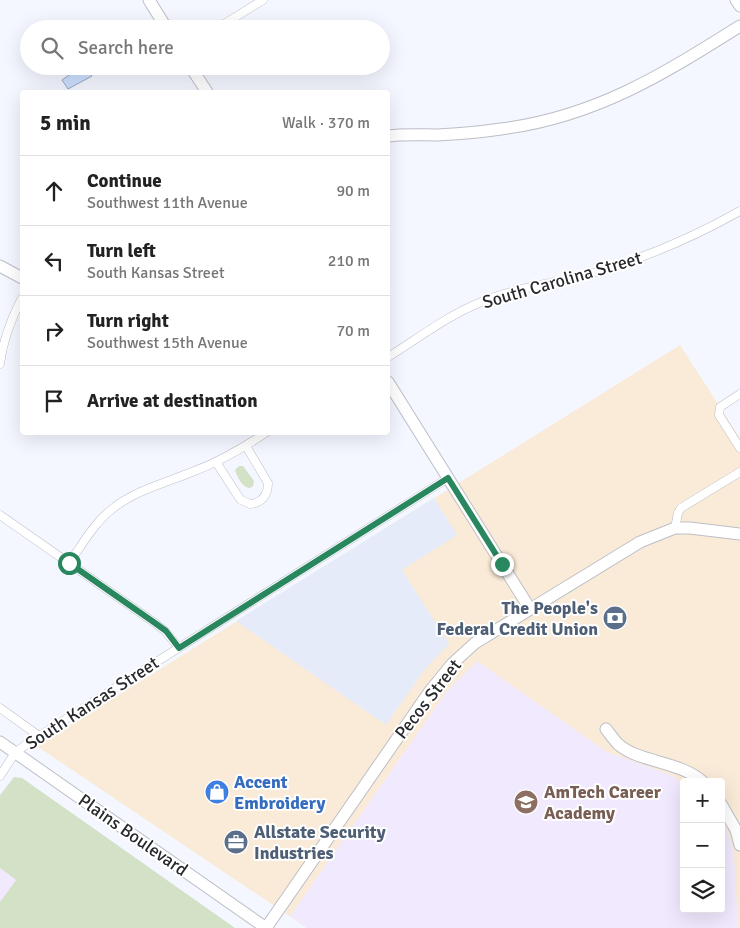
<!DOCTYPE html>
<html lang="en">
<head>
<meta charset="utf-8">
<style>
  :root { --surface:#fff; --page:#f2f2f2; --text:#222; --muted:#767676; --line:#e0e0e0 }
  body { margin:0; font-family:Signika,sans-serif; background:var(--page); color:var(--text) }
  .controls { position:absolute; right:15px; bottom:15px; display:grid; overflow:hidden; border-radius:5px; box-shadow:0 5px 20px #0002 }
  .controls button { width:45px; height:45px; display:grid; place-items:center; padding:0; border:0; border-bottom:1px solid var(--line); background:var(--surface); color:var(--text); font:25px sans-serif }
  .stop { position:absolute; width:15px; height:15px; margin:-11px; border:4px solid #29875f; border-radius:50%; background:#fff }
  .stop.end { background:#29875f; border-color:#fff; box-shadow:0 1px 5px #0008 }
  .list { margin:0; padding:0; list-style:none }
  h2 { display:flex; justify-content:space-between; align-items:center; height:65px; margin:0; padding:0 20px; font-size:21px }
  h2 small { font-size:16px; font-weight:400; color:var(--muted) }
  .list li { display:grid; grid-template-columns:32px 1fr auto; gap:15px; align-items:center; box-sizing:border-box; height:70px; padding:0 20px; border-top:1px solid var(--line) }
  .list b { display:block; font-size:19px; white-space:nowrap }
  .list p { margin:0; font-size:16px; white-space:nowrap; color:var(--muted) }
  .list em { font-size:16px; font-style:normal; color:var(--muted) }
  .icon { flex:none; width:28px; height:28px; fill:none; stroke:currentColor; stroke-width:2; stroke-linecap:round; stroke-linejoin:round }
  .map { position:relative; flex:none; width:740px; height:928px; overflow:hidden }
  .search { position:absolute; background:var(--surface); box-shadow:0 5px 20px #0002; left:20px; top:20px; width:370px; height:55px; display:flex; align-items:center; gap:12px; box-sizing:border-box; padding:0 18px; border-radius:28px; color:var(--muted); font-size:19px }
  .panel { position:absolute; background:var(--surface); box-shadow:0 5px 20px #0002; left:20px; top:90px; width:370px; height:345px; border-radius:5px }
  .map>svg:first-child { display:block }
  .commercial { fill:#faebd8; fill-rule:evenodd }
  .built { fill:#e5ebf9 }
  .education { fill:#f1e9fe }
  .green { fill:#d3e1c7 }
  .water { fill:#cce1ff; stroke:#9baac0 }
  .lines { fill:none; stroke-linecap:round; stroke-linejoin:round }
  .street-casing { stroke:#bcbfc6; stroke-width:9 }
  .secondary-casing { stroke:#bcbfc6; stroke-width:13 }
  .street { stroke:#fff; stroke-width:8 }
  .secondary { stroke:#fff; stroke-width:11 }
  .route { stroke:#29875f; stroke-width:6 }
  .labels { text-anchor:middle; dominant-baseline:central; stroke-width:4; stroke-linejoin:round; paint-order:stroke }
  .street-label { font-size:18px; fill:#28292c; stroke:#fff }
  .service-label { font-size:18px; font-weight:bold; fill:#4e5e75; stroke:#fff; text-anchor:end }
  .shop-label { font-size:18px; font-weight:bold; fill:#366cbe; stroke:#fff; text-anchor:start }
  .education-label { font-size:18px; font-weight:bold; fill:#785e54; stroke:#fff; text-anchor:start }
</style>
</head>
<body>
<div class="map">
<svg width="740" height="928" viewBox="0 0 740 928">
  <rect width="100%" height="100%" fill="#f4f7ff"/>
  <path class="commercial" d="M680,345l60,93v490h-433l-269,-181 2,-3zM684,782h37v127h-37z"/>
  <path class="built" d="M434,498l23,37 -55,35 47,74 -24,25 -39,56 -150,-104z"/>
  <path class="education" d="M477,661l130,91 64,23 13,9v125h37v-89l6,10 7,24 4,74h-431l-17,-12 157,-225z
    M0,868l16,12 -16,22z"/>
  <path class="green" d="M239,466h4l11,15 -1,5 -3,2c-7,0 -13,-11 -15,-18z
    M14,777l8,1 213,150h-235v-26l16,-22 -16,-12v-73z"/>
  <path class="water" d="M82,66h5l5,10 -24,13 -6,-9z"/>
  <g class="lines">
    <defs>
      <path id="street" d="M216,29l47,-29
        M388,357c29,-18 59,-41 91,-54 37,-16 79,-20 118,-31 50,-15 97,-35 143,-61
        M0,364c3,-24 11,-45 22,-66
        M740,394l-20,13 -1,8 21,33
        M216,462l22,34 3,4 9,4c12,-1 18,-9 18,-21l-22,-37
        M0,515l155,108 10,8 14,17
        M675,528l3,-15 3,-5 59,-36
        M69,563c13,-18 25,-40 43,-54 24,-19 53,-26 80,-37 27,-10 51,-24 75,-40
        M0,708l39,28
        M0,776l15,-23 13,-10 420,-265"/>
      <path id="secondary" d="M149,0l18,29
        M736,0l4,6
        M190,66l17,26
        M388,136c16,-2 32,-1 49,-1 21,-1 43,-3 64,-6 94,-12 161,-54 239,-103
        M0,266l22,12
        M388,382l142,227
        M606,729c4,5 8,11 13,16 22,18 61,16 84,37
        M0,742l266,186
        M721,804l15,26 4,15
        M266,928l164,-237 22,-27 23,-21 165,-101 35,-14h15l50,6"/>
    </defs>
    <use href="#street" class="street-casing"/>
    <use href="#secondary" class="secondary-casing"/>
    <use href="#street" class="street"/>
    <use href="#secondary" class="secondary"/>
  </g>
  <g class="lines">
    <path class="route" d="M69,563l86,60 11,8 13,17 269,-170 54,86"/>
  </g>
  <defs>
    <symbol id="bank-disc" viewBox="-11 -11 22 22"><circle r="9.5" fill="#5c6f8a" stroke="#fff"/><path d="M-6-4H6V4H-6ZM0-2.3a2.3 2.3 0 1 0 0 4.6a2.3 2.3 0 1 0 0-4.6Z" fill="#fff"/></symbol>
    <symbol id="shop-disc" viewBox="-11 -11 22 22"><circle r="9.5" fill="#3f7fe0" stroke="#fff"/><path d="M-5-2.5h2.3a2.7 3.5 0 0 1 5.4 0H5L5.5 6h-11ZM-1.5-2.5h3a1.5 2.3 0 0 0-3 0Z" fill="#fff"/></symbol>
    <symbol id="school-disc" viewBox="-11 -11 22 22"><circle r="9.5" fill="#8d6e63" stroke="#fff"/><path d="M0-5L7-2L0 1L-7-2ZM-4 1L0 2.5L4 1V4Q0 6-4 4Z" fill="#fff"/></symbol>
    <symbol id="office-disc" viewBox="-11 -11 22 22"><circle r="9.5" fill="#5c6f8a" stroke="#fff"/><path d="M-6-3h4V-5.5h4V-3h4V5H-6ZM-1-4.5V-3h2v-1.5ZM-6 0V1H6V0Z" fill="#fff"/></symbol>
  </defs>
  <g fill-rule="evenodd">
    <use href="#bank-disc" x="601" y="604" width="28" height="28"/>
    <use href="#shop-disc" x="203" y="778" width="28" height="28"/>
    <use href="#school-disc" x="512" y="788" width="28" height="28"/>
    <use href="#office-disc" x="222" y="828" width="28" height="28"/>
  </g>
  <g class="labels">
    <g class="street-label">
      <text transform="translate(562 280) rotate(-16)">South Carolina Street</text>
      <text transform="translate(428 699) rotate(-52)">Pecos Street</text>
      <text transform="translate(92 703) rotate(-33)">South Kansas Street</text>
      <text transform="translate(133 835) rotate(35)">Plains Boulevard</text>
    </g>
    <g class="service-label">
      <text x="598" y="608">The People's<tspan x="598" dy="21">Federal Credit Union</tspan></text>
      <text x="254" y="832" text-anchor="start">Allstate Security<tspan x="254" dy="21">Industries</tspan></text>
    </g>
    <g class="shop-label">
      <text x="234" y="782">Accent<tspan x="234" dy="21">Embroidery</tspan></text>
    </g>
    <g class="education-label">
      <text x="544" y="792">AmTech Career<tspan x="544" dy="21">Academy</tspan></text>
    </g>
  </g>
</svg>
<div class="controls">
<button>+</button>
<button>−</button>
<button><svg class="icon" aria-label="layers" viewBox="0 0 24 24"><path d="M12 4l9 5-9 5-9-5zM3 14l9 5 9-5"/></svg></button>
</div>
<div class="stop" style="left:69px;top:563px"></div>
<div class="stop end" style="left:502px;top:564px"></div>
<div class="search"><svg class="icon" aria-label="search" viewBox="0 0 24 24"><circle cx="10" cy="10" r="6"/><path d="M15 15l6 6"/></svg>Search here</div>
<section class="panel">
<h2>5 min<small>Walk · 370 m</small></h2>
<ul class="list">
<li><svg class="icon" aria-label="ahead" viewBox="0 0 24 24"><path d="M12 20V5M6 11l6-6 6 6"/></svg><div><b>Continue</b><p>Southwest 11th Avenue</p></div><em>90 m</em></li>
<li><svg class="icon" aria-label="left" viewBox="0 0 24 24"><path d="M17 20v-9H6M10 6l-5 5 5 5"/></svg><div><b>Turn left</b><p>South Kansas Street</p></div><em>210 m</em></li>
<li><svg class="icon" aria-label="right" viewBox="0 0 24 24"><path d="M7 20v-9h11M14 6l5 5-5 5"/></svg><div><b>Turn right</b><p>Southwest 15th Avenue</p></div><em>70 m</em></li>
<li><svg class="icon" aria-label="arrive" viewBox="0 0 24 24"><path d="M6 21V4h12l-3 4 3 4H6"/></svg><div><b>Arrive at destination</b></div></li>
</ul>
</section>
</div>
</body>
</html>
